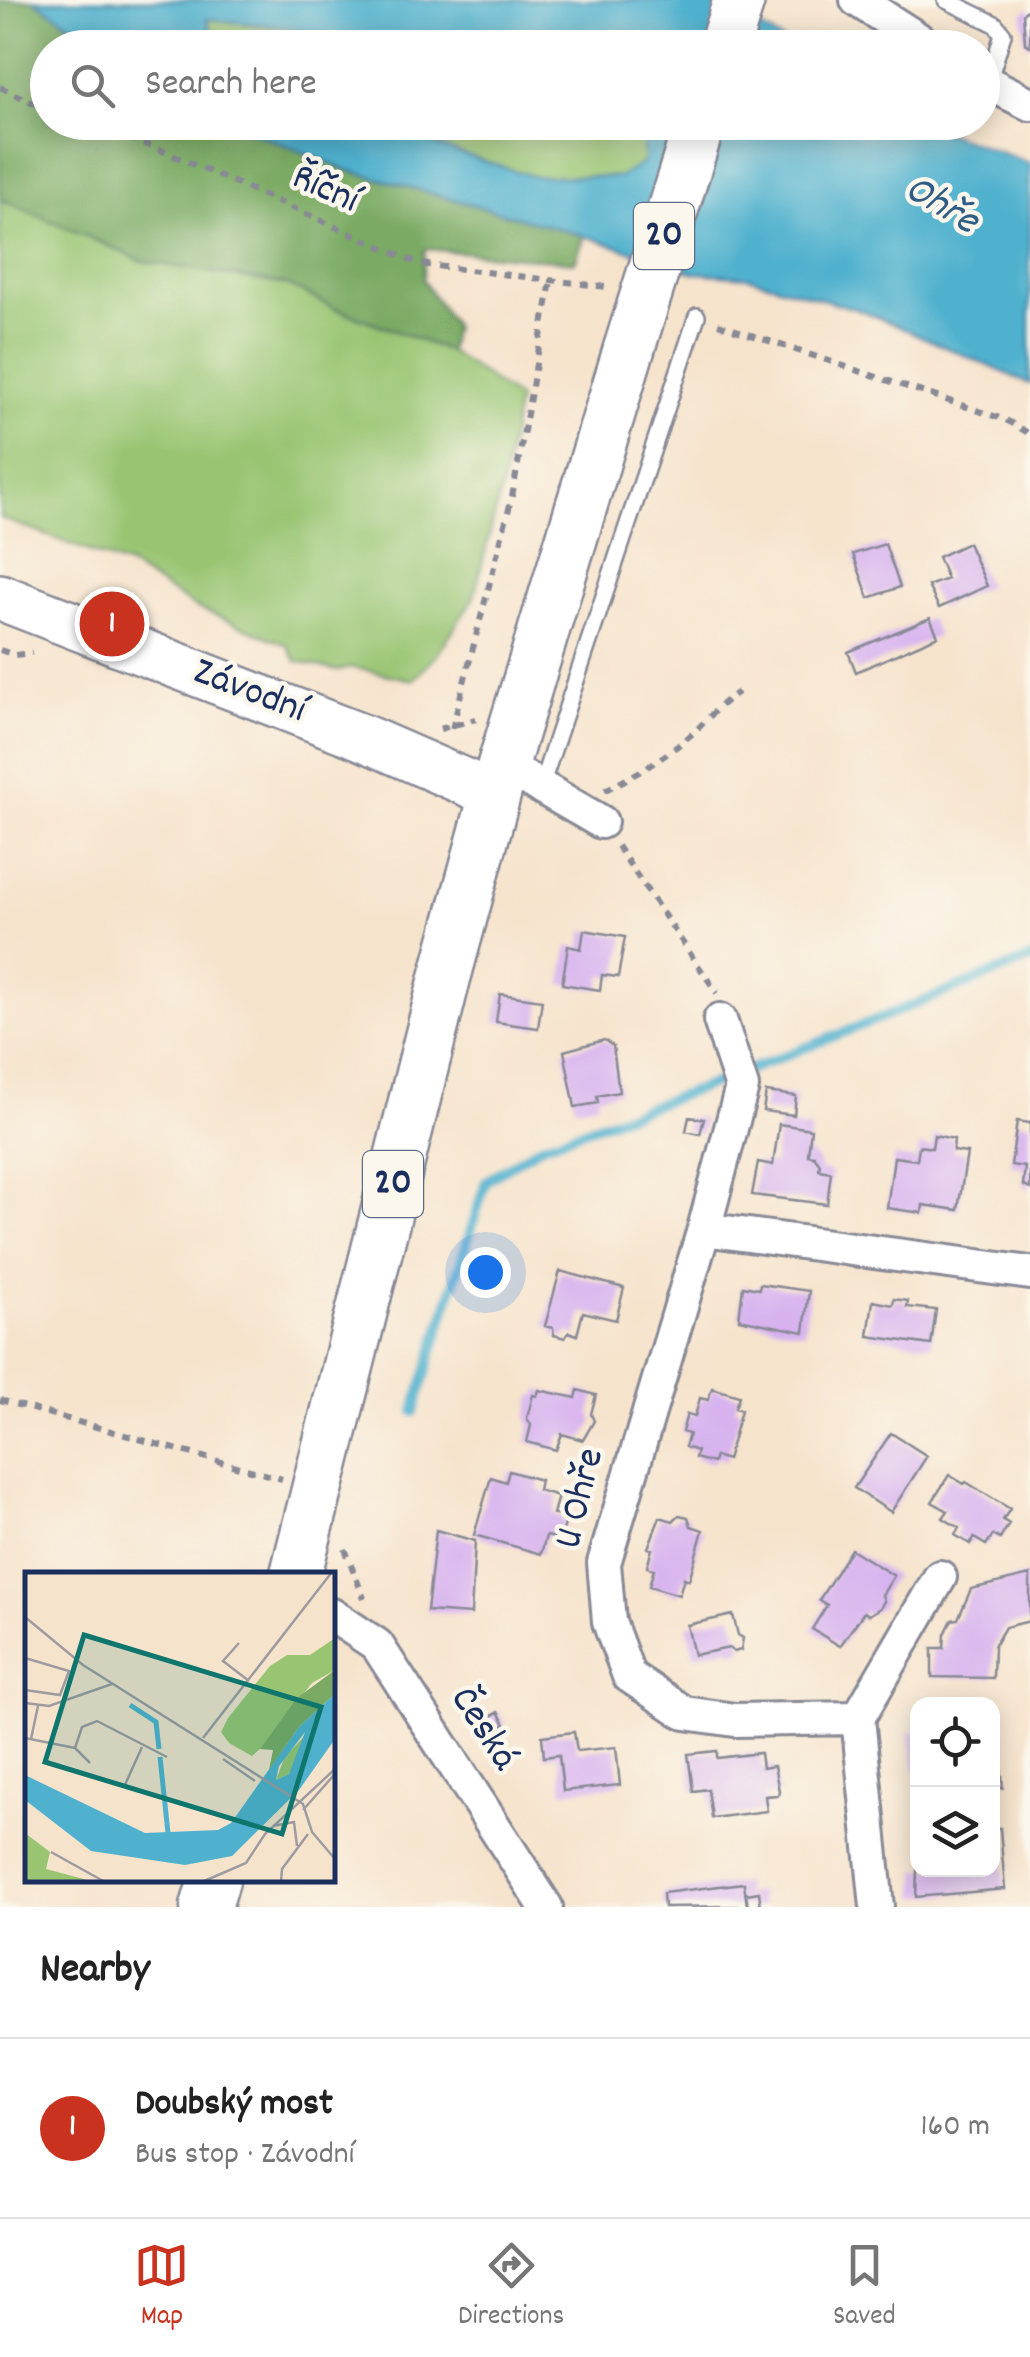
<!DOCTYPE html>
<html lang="en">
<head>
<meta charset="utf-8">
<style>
  :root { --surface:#fff; --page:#f2f2f2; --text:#222; --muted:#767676; --line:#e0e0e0; --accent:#c8321e }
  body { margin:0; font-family:Dekko,sans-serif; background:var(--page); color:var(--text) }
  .controls { position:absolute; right:30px; bottom:30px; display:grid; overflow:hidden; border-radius:20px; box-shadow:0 5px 25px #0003 }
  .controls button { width:90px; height:90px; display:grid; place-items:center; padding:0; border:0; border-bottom:2px solid var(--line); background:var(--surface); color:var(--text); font:50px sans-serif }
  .you { position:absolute; left:485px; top:1272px; width:35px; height:35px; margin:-25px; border:8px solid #fff; border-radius:50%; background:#1a73e8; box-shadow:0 0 0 15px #1a73e833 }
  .badge { display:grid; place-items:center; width:65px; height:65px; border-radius:50%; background:var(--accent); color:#fff; font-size:32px; font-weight:700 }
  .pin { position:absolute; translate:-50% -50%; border:5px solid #fff; box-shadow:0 2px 10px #0006 }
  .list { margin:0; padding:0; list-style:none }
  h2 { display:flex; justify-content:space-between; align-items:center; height:130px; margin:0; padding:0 40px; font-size:42px }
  h2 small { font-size:32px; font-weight:400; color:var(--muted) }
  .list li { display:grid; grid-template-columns:65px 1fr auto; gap:30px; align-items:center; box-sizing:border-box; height:180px; padding:0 40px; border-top:2px solid var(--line) }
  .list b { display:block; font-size:38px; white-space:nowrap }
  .list p { margin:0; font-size:32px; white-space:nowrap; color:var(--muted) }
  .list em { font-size:32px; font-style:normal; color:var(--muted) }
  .icon { flex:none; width:55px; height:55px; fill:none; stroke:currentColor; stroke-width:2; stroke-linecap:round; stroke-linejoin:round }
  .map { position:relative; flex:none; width:1030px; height:1907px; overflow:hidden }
  .search { position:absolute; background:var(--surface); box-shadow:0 5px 25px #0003; left:30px; right:30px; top:30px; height:110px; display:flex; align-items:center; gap:25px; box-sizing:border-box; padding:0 35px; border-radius:55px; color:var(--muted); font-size:38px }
  .sheet { height:310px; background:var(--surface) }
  nav { display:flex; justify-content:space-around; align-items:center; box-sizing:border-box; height:140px; border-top:2px solid var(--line); background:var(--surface); font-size:28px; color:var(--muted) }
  nav a { display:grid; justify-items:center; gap:5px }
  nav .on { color:var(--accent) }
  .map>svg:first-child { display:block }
  .green { fill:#99c572; stroke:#5a7a68; stroke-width:2.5 }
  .forest { fill:#7aaa64; stroke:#4a6c61; stroke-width:2.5 }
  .water { fill:#50b1ce; stroke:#367096; stroke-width:2.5 }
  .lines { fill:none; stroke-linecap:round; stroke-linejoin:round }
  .stream { stroke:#50b1ce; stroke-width:10 }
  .building { fill:#d7b2ef }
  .lane-casing { stroke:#888995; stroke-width:20 }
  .street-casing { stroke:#888995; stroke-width:38 }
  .secondary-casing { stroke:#888995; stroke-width:50 }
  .primary-casing { stroke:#888995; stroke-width:55 }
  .path { stroke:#888995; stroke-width:6; stroke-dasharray:8 8; stroke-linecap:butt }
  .lane { stroke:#fff; stroke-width:15 }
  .street { stroke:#fff; stroke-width:32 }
  .secondary { stroke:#fff; stroke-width:45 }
  .primary { stroke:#fff; stroke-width:50 }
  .primary-bridge-casing { stroke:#888995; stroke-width:55; stroke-linecap:butt }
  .primary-bridge { stroke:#fff; stroke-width:50 }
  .labels { text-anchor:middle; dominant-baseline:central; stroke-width:9; stroke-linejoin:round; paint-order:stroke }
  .shield { fill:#fbf7ec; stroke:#5e6b89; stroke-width:2.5 }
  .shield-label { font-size:38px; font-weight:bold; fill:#1b2f5e }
  .street-label { font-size:40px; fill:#1b2f5e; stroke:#fbf7ec }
  .water-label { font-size:42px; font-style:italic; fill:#2e5c85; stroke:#fbf7ec }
  .inset-river { fill:none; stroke:#50b1ce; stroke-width:5 }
  .inset-road { fill:none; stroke:#9e9ba0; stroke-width:2.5 }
  .view { fill:#0f766e; fill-opacity:0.15; stroke:#0f766e; stroke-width:5 }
  .inset-edge { fill:none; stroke:#1b2f5e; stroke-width:5 }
</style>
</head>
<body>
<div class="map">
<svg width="1030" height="1907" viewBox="0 0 1030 1907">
  <rect width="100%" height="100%" fill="#fbf7ec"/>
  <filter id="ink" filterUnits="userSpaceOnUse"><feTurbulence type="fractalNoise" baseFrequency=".01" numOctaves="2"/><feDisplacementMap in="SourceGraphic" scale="20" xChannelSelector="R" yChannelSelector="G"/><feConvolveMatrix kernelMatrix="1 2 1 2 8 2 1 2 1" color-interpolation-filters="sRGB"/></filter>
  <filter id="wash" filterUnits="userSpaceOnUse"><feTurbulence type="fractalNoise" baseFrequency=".0048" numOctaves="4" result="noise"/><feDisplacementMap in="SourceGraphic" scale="40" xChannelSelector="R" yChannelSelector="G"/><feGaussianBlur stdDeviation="2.25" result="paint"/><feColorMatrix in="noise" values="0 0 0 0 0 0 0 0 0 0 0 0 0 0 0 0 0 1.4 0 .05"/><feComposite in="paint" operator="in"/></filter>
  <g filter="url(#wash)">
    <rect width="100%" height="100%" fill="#f6e3cc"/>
    <path class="green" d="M206,19l83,9 97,19h-169z
      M379,123h241l24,19v21l-24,14 -88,-1 -89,-28z
      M0,199l143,62 145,24 46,23 115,43 69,48 -16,87 -29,113 -35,54 -25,27 -62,-13 -13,4 -42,-10 -9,-16 -90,-37 -68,-42 -129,-48z"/>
    <path class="forest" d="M0,0h34l71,47 -57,1v74l182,1 118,47 237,66 -10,26 -150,-13 -2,31 30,45 -4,26 -115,-43 -46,-23 -145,-24 -143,-62z"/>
    <path class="water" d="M34,0h677l83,47 -408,1 -97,-20 -82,-9 10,28h-112z
      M230,123h149l64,25 89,28 88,1 24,-15 -1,-20 -23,-19h301l109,40v221l-165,-72 -117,-35 -53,-4 -110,-37 -237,-66z"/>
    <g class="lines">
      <path class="stream" d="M414,1412l72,-231 56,-36 176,-63 312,-123"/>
    </g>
    <g id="blocks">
      <path class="building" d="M1030,8v38l-5,-3 -2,-30z
        M968,543l19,43 -48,22 -11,-22 19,-7 -9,-22z
        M885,544l15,43 -31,11 -16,-44z
        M930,618l8,18 -82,36 -8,-20z
        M584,930l41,7 -7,40 -16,-2 -2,15 -38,-6 6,-38 13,3z
        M500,994l42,6 -4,28 -42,-6z
        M604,1040l9,6 6,46 -22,4 1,7 -23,4 -11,-56z
        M766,1092l30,4 -2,19 -31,-4z
        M689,1117l15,2 -4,15 -14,-3z
        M1017,1121l13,2v66l-7,-4 2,-18 -14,-2z
        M779,1124l32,5 -3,26 6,1 6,8 -1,6 12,2 -4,32 -75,-9 6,-33 15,3z
        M934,1135l20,4 -1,12 14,2 -9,57 -35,-5 -1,8 -35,-5 7,-51 23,3 2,-14 13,2z
        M560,1271l64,17 -8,32 -33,-8 -6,23 -8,-3 -4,6 -11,-3 -1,-7 -8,-2z
        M760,1284l49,7 -5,41 -65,-13 4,-33 16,3z
        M894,1299l14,2 -1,6 29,3 -5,35 -63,-9 5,-35 20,4z
        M712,1388l27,8 -4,12 6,2 -14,50 -12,-4 -2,7 -18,-5 2,-7 -12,-4 4,-13 -7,-2 5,-18 8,2 5,-18 8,2z
        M539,1390l37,8 2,-8 18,5 -5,19 3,7 -11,19 -21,-6 -6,16 -29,-8 4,-17 -4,-7 6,-23 4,1z
        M891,1433l36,23 -36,56 -37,-24z
        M509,1471l31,9 -2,10 20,6 -5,18 8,3 4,7 -3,10 -7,4 -9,-2 -5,18 -67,-19 17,-58 15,5z
        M949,1475l15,9 2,-2 44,27 -7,11 6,4 -9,15 -7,-4 -7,10 -12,-7 -4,6 -15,-9 4,-7 -16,-10 5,-7 -16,-9z
        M679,1515l9,2 3,9 12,4 -14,50 -5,-2 -5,17 -30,-9 5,-17 -7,-2 5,-18 -4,-1 12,-31 13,4z
        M436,1530l39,11 -4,73 -44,-3z
        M851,1549l43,27 -12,19 2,6 -4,7 -11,7 -5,-3 -24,34 -28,-17 15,-24 -8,-5z
        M1030,1575v46l-25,6 -11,19 -1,32 -61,-1v-29h12l1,-14 7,-14 6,-1 13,-30z
        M733,1615l5,20 5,3 -2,12 -7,2 -5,-4 -35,7 -7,-30z
        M498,1712l7,12 -9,6 -8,-12z
        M998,1725l5,63h-11v-62z
        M918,1731v41h-3l-6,-40z
        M574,1732l3,19 39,-4 4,38 -57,6 -4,-36 -15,2 -2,-21z
        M717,1751v7l43,-5 2,15 12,-2 5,25 -1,4 -13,1 2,15 -55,7 -4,-29 -15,2 -5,-37z
        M992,1828h8l5,61 -89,8 1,-27h75z
        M744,1883l3,23 -83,1 -1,-14z
        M759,1892l2,15h-13l-2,-13z"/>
    </g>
  </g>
  <g filter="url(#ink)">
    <use href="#blocks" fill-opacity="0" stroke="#888995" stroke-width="2.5"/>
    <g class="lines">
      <defs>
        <path id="lane" d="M946,0l49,24 8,10 -15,49
          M541,786l156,-470"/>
        <path id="street" d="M857,0l75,48
          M982,80l48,24
          M503,765l98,57
          M720,1020l22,67 -38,142 -100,334 5,59 20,54 56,37 50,7 123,-2
          M704,1229l326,44
          M332,1615l45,30 169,262
          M877,1907l-19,-189 82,-141"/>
        <path id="secondary" d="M0,597l364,141 131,57"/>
        <path id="primary" d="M724,48l15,-48
          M296,1574l149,-596 58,-213 126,-416
          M206,1907l8,-27"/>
      </defs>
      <use href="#lane" class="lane-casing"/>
      <use href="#street" class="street-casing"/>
      <use href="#secondary" class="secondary-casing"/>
      <use href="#primary" class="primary-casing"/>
      <path class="path" d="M0,87l48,23
        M83,122l73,26 264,116 187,23
        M718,324l288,96 24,14
        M0,650l15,5 17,-2
        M440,729l36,-10
        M452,729l60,-232 39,-216
        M605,790c29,-14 56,-30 81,-51 20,-16 29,-32 52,-47
        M617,846l100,147
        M0,1400l282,79
        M345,1549l19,49"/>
      <use href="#lane" class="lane"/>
      <use href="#street" class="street"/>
      <use href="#secondary" class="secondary"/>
      <use href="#primary" class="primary"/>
      <defs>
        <path id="primary-bridge" d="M629,349l71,-227"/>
      </defs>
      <use href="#primary-bridge" class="primary-bridge-casing"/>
      <use href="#primary-bridge" class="primary-bridge"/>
    </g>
  </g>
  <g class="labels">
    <g class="shield">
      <rect x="634" y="203" width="60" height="66" rx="8"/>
      <rect x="363" y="1151" width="60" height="66" rx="8"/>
    </g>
    <g class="shield-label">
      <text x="664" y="236">20</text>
      <text x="393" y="1184">20</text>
    </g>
    <g class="street-label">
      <text transform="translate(325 191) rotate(24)">Říční</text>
      <text transform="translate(249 693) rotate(21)">Závodní</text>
      <text transform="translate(582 1499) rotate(-76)">U Ohře</text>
      <text transform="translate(482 1730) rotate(57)">Česká</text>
    </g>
    <g class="water-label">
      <text transform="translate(940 207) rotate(31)">Ohře</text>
    </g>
  </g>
  <g transform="translate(25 1572)">
    <rect width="310" height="310" fill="#f6e3cc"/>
    <path d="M310,66v32l-23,13 -52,66 -8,7 -23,-13 -8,-11 7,-14 42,-52 17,-11h23zM285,159l-21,43 -13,6 9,-24zM0,261l25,19 -4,17 49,13h-70z" fill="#99c572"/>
    <path d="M310,98v24l-36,33 -30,43 4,-20 -13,-1 37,-51z" fill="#7aaa64"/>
    <path d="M310,122v45l-36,51 -67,66 -47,9 -94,-14 -66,-51v-25l120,58 73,-3 13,-7 68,-96zM280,160l-16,42 -13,6 3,-14z" fill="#50b1ce" fill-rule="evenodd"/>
    <path class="inset-river" d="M105,133l26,17 3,27M135,185l8,76"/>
    <path class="inset-road" d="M0,45l58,48 220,139 9,28 23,27M214,71l-16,18 26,20M0,86l44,13 -9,24 -35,-5M0,131l24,3 63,-22M0,166l50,10 15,15M178,166l129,-166M6,167l7,-33M50,176l7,-21 15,-6 70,36M198,187l32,22M99,215l18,-40M278,238l31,-35M248,254l21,-4 3,24M26,280l54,30M177,310l44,-19 19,-29 70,-65M256,310l1,-13 26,-35"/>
    <path class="view" d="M59,63l237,72 -39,127 -237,-72z"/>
    <rect width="310" height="310" class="inset-edge"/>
  </g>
</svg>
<div class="controls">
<button><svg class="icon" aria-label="locate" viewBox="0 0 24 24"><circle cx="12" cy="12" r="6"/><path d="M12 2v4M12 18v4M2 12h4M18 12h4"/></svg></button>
<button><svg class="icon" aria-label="layers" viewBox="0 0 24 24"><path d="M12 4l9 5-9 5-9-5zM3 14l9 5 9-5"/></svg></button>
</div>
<div class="you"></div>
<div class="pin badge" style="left:112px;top:624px">1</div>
<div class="search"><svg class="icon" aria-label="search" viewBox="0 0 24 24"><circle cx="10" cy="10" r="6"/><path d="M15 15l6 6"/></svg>Search here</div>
</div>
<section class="sheet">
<h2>Nearby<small></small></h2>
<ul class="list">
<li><span class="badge">1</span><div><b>Doubský most</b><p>Bus stop · Závodní</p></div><em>160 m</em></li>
</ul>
</section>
<nav>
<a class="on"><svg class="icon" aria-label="map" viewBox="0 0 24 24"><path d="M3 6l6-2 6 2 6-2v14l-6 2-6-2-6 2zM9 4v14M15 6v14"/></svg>Map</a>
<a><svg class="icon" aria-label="directions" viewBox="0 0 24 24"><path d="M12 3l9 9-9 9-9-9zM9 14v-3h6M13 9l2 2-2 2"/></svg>Directions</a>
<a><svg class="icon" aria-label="saved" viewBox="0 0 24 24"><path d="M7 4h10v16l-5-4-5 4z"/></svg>Saved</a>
</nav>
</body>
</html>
